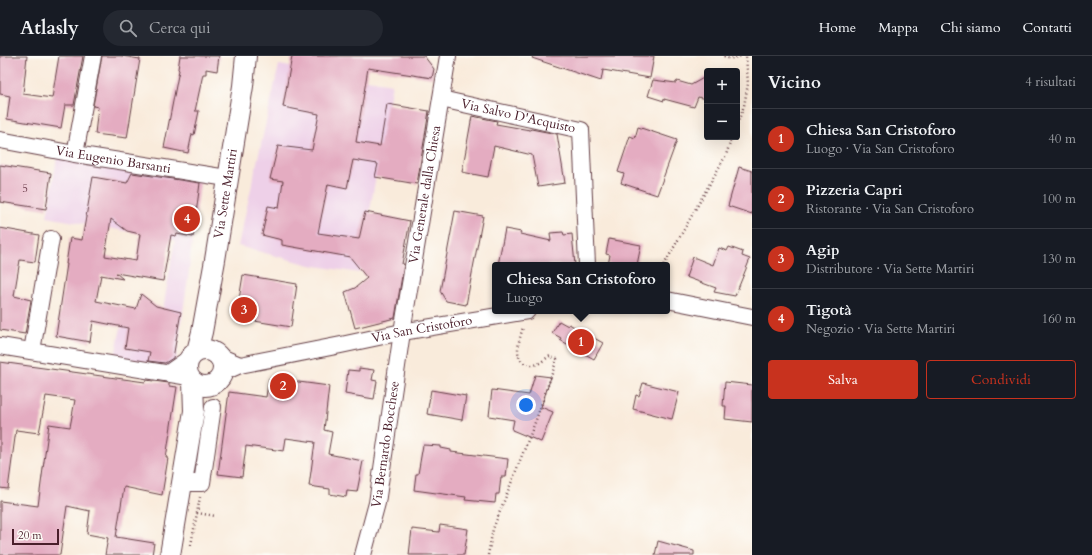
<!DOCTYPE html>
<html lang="it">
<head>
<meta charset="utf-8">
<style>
  :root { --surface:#171b24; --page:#242831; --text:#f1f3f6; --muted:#9ea1a6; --line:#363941; --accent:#c8321e }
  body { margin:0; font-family:Cardo,serif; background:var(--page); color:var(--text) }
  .controls { position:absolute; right:12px; top:12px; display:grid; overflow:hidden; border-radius:4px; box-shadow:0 4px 16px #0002 }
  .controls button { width:36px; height:36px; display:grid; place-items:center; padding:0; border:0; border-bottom:1px solid var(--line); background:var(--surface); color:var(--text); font:20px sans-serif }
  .scale { position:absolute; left:12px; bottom:10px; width:47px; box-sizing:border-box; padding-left:4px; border:2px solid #4a1f2b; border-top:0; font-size:11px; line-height:14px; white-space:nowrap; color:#4a1f2b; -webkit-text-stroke:3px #fdfcf7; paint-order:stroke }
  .you { position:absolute; left:526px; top:349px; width:14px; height:14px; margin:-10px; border:3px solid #fff; border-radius:50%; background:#1a73e8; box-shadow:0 0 0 6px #1a73e833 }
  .badge { display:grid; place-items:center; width:26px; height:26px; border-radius:50%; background:var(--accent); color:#fff; font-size:13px; font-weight:700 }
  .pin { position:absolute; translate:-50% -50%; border:2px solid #fff; box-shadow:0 1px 4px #0006 }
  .popup { position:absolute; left:492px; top:206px; width:178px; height:52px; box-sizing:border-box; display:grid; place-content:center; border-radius:4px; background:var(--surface); filter:drop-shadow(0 1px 3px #0005); font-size:13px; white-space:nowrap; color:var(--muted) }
  .popup b { font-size:15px; color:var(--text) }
  .popup::after { content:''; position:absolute; left:50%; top:100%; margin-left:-8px; border:8px solid transparent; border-top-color:var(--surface) }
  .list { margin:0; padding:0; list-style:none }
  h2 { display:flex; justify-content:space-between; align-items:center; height:52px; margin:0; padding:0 16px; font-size:17px }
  h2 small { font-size:13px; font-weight:400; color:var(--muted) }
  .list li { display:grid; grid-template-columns:26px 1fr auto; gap:12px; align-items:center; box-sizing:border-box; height:60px; padding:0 16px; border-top:1px solid var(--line) }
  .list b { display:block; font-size:15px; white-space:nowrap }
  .list p { margin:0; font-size:13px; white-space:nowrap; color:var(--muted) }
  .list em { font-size:13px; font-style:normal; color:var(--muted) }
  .actions { display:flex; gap:8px; padding:12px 16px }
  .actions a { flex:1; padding:9px 0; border:1px solid var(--accent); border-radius:4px; text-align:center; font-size:14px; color:var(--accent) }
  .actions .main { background:var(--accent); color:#fff }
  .icon { flex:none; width:22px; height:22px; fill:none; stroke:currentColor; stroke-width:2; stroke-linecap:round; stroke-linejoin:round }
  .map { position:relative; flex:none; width:752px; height:499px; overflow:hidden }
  header { display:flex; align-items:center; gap:24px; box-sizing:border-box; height:56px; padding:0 20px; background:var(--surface); border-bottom:1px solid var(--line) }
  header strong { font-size:19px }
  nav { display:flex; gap:22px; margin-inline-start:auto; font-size:14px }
  .search { width:280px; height:36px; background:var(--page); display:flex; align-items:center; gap:10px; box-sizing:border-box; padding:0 14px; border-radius:22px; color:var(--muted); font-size:15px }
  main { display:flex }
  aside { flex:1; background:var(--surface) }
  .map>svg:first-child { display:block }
  .built { fill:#eed0e8 }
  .building { fill:#e4acc1; fill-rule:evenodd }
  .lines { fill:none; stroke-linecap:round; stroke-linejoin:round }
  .minor-casing { stroke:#643e45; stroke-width:18 }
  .major-casing { stroke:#643e45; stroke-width:22 }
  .path { stroke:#643e45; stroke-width:2.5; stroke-dasharray:1 3; stroke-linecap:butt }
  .minor { stroke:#fff; stroke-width:16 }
  .major { stroke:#fff; stroke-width:20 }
  .labels { text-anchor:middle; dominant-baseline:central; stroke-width:3; stroke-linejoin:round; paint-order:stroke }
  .number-label { font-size:11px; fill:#704250 }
  .street-label { font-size:13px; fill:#4a1f2b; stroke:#fdfcf7 }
</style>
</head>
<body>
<header>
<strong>Atlasly</strong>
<div class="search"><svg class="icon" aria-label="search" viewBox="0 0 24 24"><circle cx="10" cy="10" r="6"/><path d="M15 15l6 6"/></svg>Cerca qui</div>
<nav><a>Home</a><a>Mappa</a><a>Chi siamo</a><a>Contatti</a></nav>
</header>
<main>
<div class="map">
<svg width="752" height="499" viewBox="0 0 752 499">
  <rect width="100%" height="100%" fill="#fdfcf7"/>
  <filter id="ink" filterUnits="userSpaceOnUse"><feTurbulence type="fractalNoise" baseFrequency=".025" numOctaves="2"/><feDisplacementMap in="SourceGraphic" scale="8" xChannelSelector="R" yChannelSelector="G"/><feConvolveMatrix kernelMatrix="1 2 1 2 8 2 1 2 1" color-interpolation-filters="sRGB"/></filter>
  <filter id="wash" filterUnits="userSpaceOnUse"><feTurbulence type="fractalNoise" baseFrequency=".012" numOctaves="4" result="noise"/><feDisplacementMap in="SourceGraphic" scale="16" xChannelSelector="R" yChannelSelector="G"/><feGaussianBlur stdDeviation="0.9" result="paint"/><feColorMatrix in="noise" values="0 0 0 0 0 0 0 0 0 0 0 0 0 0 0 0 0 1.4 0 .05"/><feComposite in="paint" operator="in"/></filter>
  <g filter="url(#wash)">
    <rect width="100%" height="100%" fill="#f9ebdb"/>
    <path class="built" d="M279,9l113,19 -33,189 -49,-8 -72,-19z
      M58,96l143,25 -10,74 -3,27 -13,88 -3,2 -57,-12 9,-44 38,3 13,-75 -128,-23z"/>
    <g id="blocks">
      <path class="building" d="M0,0h27l-4,38 29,4 7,-42h24l-9,49h-9l-4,23 -54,-9 3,-23 -10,-2z
        M102,0h19l19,3 -13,79 -32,-4 3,-27 -5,-1z
        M180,0h39l-2,15 -11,-2v5h-3l-8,37h4l-5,24 -2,-1 -4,19 -24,-5 15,-78 -1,-1z
        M292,0h132l10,13 -2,9 -64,-10 -12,74 24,4 7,-42 42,7 -12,73 -42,-7 3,-13 -25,-4 -6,28 -19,-4 -10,49 41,6 6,-27 45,9 -8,43h2l-9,54 -40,10 -10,-36 10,-4 12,-10 -17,-21 -68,-12v-5l-20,-5 6,-29 11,2 4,-27 -13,-2 8,-33 34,4 7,-36 -36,-7z
        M533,0h121l-4,22 -47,-8 -2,11 -69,-23z
        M707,20v23l-9,-2 -4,10 -30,-8v2l-16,-5 5,-16 23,3 1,-2 14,4z
        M472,60l25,5 -1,3 34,6 1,-1 26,5 8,49 -27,4 -6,-32 -38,-9 -6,31 -26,-5z
        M638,71l39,13 -20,55 -36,-12 3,-9 -6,-2 12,-36 5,2z
        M0,109l51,8 -5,36 -46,-7z
        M739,111l13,4v43l-24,-8z
        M132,117l68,10 -7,54 -16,-3 -1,2 -5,-1 -8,46 -47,-8 7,6 -22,-4 -5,26 40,8 5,-15 15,12 25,6 -8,46 -8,5 -17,-2 2,-9 -25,-4 3,-20 -35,-7 -3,21 -34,-6 11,-72h-1l4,-26 12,2 11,-63 34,6zM111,163l16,12 13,3 -4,27 -31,-5z
        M455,155l28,5 -17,89 -20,-4 -6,-10z
        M0,172l39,7 -4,27 -15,-2 -6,36 17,4 -6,34 -25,-4z
        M505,173l16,3 -1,2 31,7 -1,-8 13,-1 1,3 8,-1 3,31h-77z
        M609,183l32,6 -4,20h-29l2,-10 -4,-1z
        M729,191l14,5 -1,4 8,3 -15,37 -21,-4 2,-4 -30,-11 7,-20 20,8 6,-17 8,3z
        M243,219l54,9 -6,43 -55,-9z
        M559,265l9,5 1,-2 34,19 -9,16 -34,-19 1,-2 -9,-5z
        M0,306l145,20 1,-2 23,3v3l8,1 -11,71h2l-6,37 -38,-8 -8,50 38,6 -2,12h-47l3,-17 -21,-4 3,-23 -23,-5 -7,49h-60v-54l38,5 11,-82 21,3 5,-27 -29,-4 -7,37 -23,-3 -8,59 -8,-1z
        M359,312l15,2 -2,10 5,1 -3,18 -29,-5 3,-24 11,1z
        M535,319l16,2 -10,30 12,5 -12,30 -29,-12 2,-10 -25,-4 3,-26 37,5z
        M269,322l60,8 -5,44 8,2 -4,22 35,7 -6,31 -10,-1 -1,6 -16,-3v-5l-21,-3 6,-44 -29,-4 -2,13 -38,-5 -4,31 -24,-3 11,-82 37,5z
        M725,326l27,3v37l-27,-3 1,-13h-3z
        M643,327l36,9 -7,27 -39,-10 3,-14 3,1z
        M431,334l35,6 -4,24 -35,-6z
        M423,389l18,1v2l10,2v2l57,7 -2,18h-5l-2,17h-3l-1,9 -30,-3 1,-3 -52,-7 2,-16h2z
        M440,469l28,4 -4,26h-55l3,-26 27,3z
        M658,485l36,10v4h-39z"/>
    </g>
  </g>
  <g filter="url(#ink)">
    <use href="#blocks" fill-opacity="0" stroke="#643e45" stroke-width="1"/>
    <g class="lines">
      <defs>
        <g id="minor">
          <path id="s1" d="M441,43l140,31 6,135"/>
          <path id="s2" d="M0,84l75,14 152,24"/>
          <path d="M75,98l18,-98"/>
          <path d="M667,244l85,17"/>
          <path d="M0,290l189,31"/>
          <path d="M32,295l19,-112"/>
          <path d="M219,300l21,9"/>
          <path d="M168,317l20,-14"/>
          <path id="s3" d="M222,317l18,-8 101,-20 61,-13 125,-21"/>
          <path d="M183,427h19l11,-76"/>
          <path id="s4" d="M363,499l14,-52 25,-171 46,-276"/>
        </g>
        <g id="major">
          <circle cx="205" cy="312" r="18"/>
          <path id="s5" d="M197,295l5,-19 13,-72 28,-174 3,-30"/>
          <path d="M170,499l24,-144 -1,-29"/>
        </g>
      </defs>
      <use href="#minor" class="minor-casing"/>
      <use href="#major" class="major-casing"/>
      <path class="path" d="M724,0c5,4 10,2 17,0
        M737,68l7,-18 4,-22 -2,-28
        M664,209l62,-110 6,-18
        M197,457l19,3
        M191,489l9,-48
        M488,499l5,-26 43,-109 21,-61 -7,-3c-4,2 -9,7 -13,8 -4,2 -10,1 -13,-1 -11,-7 -4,-25 -1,-36"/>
      <use href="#minor" class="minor"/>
      <use href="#major" class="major"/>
    </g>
  </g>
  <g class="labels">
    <g class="number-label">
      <text x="25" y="132">5</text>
    </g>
    <g class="street-label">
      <text stroke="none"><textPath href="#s1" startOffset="79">Via Salvo D'Acquisto</textPath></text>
      <text stroke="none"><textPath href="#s2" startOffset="115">Via Eugenio Barsanti</textPath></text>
      <text stroke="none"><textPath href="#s5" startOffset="160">Via Sette Martiri</textPath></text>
      <text stroke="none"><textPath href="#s4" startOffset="366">Via Generale dalla Chiesa</textPath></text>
      <text stroke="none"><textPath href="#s3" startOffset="205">Via San Cristoforo</textPath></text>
      <text stroke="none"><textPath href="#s4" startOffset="113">Via Bernardo Bocchese</textPath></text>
    </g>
  </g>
</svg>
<div class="controls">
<button>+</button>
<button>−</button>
</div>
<div class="scale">20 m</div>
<div class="you"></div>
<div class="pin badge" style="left:581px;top:286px">1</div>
<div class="popup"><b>Chiesa San Cristoforo</b>Luogo</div>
<div class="pin badge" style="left:283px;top:330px">2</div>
<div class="pin badge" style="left:244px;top:254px">3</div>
<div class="pin badge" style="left:187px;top:163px">4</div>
</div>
<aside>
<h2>Vicino<small>4 risultati</small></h2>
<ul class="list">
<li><span class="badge">1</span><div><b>Chiesa San Cristoforo</b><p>Luogo · Via San Cristoforo</p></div><em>40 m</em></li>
<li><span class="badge">2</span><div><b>Pizzeria Capri</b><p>Ristorante · Via San Cristoforo</p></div><em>100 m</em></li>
<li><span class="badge">3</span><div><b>Agip</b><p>Distributore · Via Sette Martiri</p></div><em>130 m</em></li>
<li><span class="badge">4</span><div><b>Tigotà</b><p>Negozio · Via Sette Martiri</p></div><em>160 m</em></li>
</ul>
<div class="actions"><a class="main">Salva</a><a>Condividi</a></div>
</aside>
</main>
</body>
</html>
